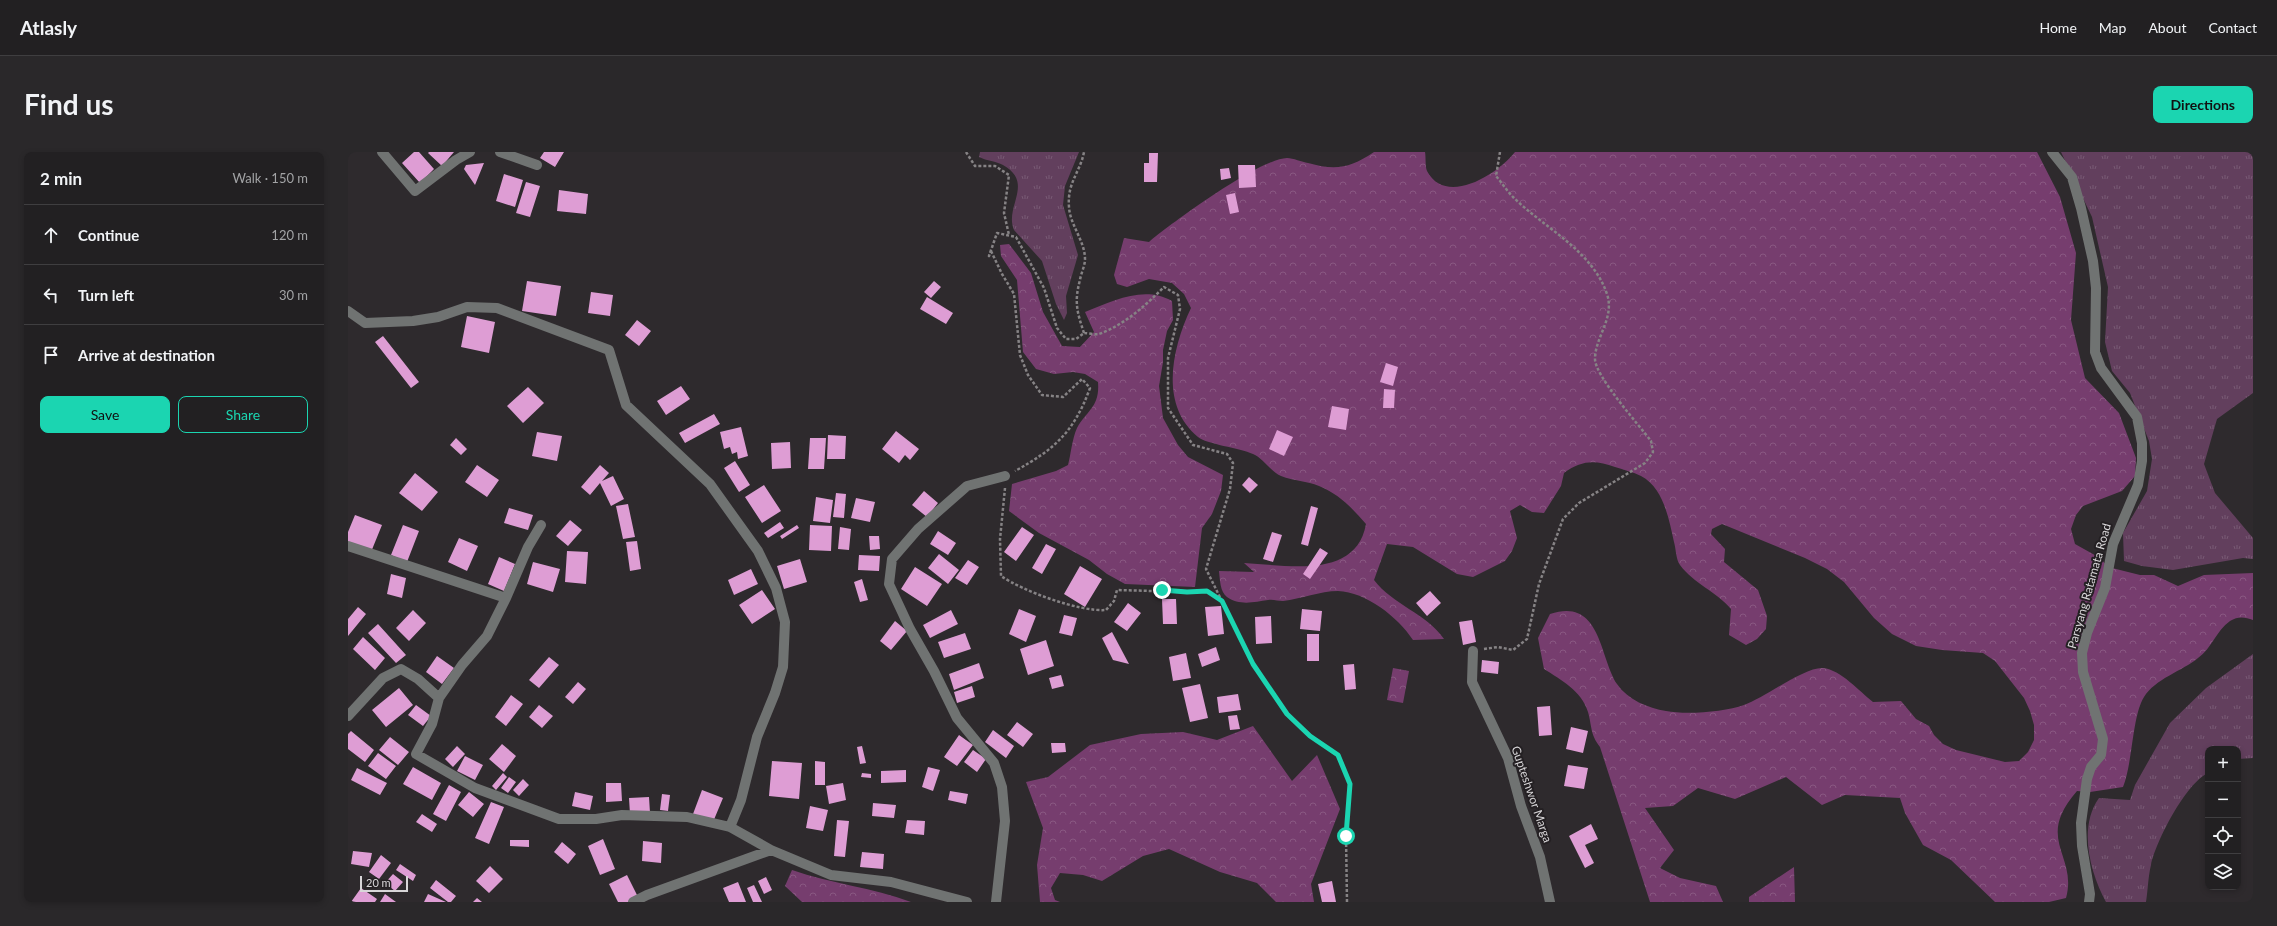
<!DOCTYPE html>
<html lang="en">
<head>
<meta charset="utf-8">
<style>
  :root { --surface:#222022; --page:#2a282a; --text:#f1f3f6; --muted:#a2a3a5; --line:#3f3e40; --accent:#1bd5b1 }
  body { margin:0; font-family:Lato,sans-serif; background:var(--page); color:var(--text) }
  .controls { position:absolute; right:12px; bottom:12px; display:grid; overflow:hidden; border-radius:8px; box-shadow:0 2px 6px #0003 }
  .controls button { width:36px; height:36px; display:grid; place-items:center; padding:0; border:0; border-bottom:1px solid var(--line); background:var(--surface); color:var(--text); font:20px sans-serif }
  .scale { position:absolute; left:12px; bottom:10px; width:48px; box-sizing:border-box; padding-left:4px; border:2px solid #d8d6d8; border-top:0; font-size:11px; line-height:14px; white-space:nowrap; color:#d8d6d8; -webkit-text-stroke:3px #242023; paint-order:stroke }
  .stop { position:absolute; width:12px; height:12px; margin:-9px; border:3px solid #1bd5b1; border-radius:50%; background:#fff }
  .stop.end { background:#1bd5b1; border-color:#fff; box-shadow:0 1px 4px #0008 }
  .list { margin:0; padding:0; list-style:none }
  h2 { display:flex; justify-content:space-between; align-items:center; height:52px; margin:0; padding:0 16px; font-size:17px }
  h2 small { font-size:13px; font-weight:400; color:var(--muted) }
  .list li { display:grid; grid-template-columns:26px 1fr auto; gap:12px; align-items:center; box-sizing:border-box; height:60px; padding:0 16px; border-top:1px solid var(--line) }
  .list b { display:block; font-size:15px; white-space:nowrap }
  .list em { font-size:13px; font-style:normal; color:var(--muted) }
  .actions { display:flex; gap:8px; padding:12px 16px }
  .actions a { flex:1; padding:9px 0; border:1px solid var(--accent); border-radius:8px; text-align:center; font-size:14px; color:var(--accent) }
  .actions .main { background:var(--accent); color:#111 }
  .icon { flex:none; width:22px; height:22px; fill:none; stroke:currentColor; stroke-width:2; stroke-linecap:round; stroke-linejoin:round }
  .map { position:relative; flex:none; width:1905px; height:750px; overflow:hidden; border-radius:8px }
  header { display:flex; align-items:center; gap:24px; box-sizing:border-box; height:56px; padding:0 20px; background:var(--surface); border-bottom:1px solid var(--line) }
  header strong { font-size:19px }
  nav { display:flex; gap:22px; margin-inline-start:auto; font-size:14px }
  .intro { display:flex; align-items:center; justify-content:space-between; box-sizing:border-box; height:96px; padding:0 24px }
  h1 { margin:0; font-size:28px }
  .button { padding:10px 18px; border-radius:8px; background:var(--accent); color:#111; font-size:14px; font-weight:700 }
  main { display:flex; gap:24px; padding:0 24px }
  aside { flex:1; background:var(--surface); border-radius:8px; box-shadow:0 2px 6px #0003 }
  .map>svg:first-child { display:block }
  .grass { fill:url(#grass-tufts) }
  .forest { fill:url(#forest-crowns) }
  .building { fill:#de9dd4 }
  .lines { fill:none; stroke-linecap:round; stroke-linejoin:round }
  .path { stroke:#868385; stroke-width:2.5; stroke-dasharray:3 2; stroke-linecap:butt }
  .minor { stroke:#707372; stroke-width:10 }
  .route { stroke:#1bd5b1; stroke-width:5 }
  .labels { text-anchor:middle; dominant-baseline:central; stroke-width:4; stroke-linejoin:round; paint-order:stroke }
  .street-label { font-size:12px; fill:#d8d6d8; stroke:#242023 }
</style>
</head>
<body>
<header>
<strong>Atlasly</strong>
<nav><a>Home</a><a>Map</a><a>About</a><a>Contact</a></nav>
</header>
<div class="intro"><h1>Find us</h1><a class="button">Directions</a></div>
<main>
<aside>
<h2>2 min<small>Walk · 150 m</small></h2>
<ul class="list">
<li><svg class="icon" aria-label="ahead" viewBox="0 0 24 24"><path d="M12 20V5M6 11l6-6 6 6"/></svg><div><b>Continue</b></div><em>120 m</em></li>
<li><svg class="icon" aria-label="left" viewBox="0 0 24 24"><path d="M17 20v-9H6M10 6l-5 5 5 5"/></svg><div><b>Turn left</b></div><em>30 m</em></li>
<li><svg class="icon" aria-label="arrive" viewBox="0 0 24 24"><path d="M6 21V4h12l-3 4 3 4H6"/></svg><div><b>Arrive at destination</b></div></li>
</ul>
<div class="actions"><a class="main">Save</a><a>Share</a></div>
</aside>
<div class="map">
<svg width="1905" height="750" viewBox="0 0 1905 750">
  <defs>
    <pattern id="grass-tufts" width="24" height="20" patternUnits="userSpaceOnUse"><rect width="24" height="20" fill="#623f5d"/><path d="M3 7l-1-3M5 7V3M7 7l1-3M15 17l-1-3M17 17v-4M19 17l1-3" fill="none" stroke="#785a74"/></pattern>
    <pattern id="forest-crowns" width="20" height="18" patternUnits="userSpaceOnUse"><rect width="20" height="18" fill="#763d6e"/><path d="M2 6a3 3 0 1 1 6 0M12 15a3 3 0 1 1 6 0" fill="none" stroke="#895882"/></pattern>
  </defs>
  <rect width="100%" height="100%" fill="#2e2a2d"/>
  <path class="grass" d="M632,0h99l-14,34 -2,19 15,50 -12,41 1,17 -3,7 -8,-16 -14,-43 -28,-31c-10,-23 21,-47 -11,-65 -7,-4 -16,-4 -24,-8z
    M1713,0h192v241l-36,26 -13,45 11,29 38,45v21l-10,-1 -70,12 -31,-4 -18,-5 -1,-28 24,-42 5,-32 -3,-18 -19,-48 -18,-22 -7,-29 3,-55 -16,-70z
    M1905,502v104l-15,1v-10h-30v24c-22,10 -52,68 -57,92 -3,12 -3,25 -5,37h-40c-16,-29 -28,-75 -7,-104l31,2 5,-15 35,-62 36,-35z"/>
  <path class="forest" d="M1026,0h51c1,5 0,14 2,19 19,36 71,3 88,-19h522l23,45 16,56 -5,67 14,58 34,35 17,45 -1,18 -13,15 -39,15 -7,9 -5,14 4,15 25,14 8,9 32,8h14l24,11 26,-11 49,-2v47c-8,-3 -15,-4 -23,1 -14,10 -18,27 -32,37 -16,13 -43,21 -54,39 -12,19 -11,65 -21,90l-33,5 -13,-1c-43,49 1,64 -11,107l-17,4h-54l-44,-42 -28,-15 -18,-32 -5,-15 -55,-3 -23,10 -36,-28 -51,22 -37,-11 -25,18 -28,2 29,42 -14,18 20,10 36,8 7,16h-73l-50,-155c-10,-13 -8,-21 -12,-35 -7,-22 -27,-32 -44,-43l-6,-31 12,-24c51,-17 49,42 67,70 11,16 31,24 49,27 20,4 59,1 78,-6 20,-7 60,-38 79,-37 18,2 36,23 50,34l28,-1 15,18 13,7 5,9 9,9 13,6 49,12 14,-1 9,-9 6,-12v-15l-4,-14 -6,-13 -29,-37 -12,-8 -41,-3 -26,-4 -24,-12 -18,-16 -30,-36 -17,-13 -22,-11 -83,-34 -10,5 -1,5 14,15 -1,13 34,28 9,26 -1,13 -9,10 -11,6 -17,-10 2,-26c-15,-18 -37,-25 -51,-44 -4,-5 -4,-16 -6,-23 -5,-22 -10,-54 -33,-66 -8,-4 -17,-6 -26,-9 -20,-7 -33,-7 -51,6l-3,13 -17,27 -12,-1 -12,-7 -10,6 7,27 -5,13 -7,10 -32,16 -16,-3 -44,-27 -26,-3 -13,36c19,25 52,33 70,59l-31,1c-15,-23 -47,-48 -75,-49 -18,0 -37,8 -55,10 -5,0 -10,-2 -15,-1 -14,2 -28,6 -41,-3 -7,-5 -7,-17 -8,-26l35,1 -10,-9c43,2 112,17 122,-39 -14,-16 -27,-30 -47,-38 -12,-5 -25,-5 -38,-10 -11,-5 -18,-18 -28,-22 -13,-6 -47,-10 -55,-17 -39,-32 -26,-89 -7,-129l-7,-14 -12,-11 -23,-4 -22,8 -10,-3 -3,-9 10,-37 25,4c24,-20 110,-83 138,-84 6,0 15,4 21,5 28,8 42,5 66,-11z
    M661,92l22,29 12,39 19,34 18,1 14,-15 -9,-20c28,-11 59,-27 87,-11l1,19 -6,11 -4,19v12l-4,24 4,32 15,27 10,12 35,18 -2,16 -9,23 -10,14 -7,59 -70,-3 -18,-10 -18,-14 -50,-27 -30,-22 3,-27 44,-13 12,-6c3,-11 4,-26 9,-37 10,-18 23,-21 21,-46l-13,-8 -12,-2 -19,2 -18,-5 -13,-17 -6,-72 -16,-24 -1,-11z
    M1045,516l16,3 -6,32 -16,-3z
    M905,574l39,55 25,-26 23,54 -29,75 3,18h-38l-19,-19 -37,-11 -51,-23 -26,7 -41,25 -19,-6 -23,-2 -9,15 4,12 5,2h-20l-3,-37 6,-37 -17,-46 22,-5 42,-32 51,-11 42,-2 34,8z
    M1446,715l1,35h-46v-5z
    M444,718c39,14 80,17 119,32h-109l-17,-16z"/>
  <path class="building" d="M66,0h5l15,17 -14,14 -18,-20z
    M81,0h25l-12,14 -14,-13z
    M196,0h20l-9,15 -15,-9z
    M801,1h9l-1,29h-13v-19h5z
    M136,11l-9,22 -11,-16 2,-4z
    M890,13h17l1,22 -17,1z
    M881,16l2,10 -10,2 -1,-11z
    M156,22l19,6 -8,27 -19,-6z
    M178,30l14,4 -10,31 -14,-4z
    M211,38l29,4 -2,20 -29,-3z
    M887,41l4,19 -9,2 -4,-19z
    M179,129l34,5 -5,30 -34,-5z
    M586,129l7,6 -10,11 -7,-6z
    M243,140l22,3 -3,21 -22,-3z
    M579,145l26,16 -7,11 -26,-15z
    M119,164l28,6 -6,31 -28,-6z
    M289,168l14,11 -12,15 -14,-11z
    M35,184l36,46 -8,6 -36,-46z
    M1038,211l12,4 -5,19 -13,-4z
    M333,234l9,13 -24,16 -9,-14z
    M180,235l16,16 -21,20 -16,-17z
    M1036,237l11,1 -1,18h-11z
    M984,254l17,3 -3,21 -18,-3z
    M366,262l6,10 -35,19 -6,-10z
    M393,275l7,29 -10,3 -1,-7 -5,2 -2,-7 -6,2 -4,-17z
    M929,278l16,7 -9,19 -15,-7z
    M548,279l23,18 -9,11 -5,-5 -6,8 -17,-14z
    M189,280l25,4 -5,25 -25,-5z
    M480,283l18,1 -1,23h-18z
    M108,286l11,11 -6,6 -11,-10z
    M462,286h16l-2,31h-16z
    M442,290l1,26 -19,1 -1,-26z
    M387,309l15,24 -11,7 -15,-24z
    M129,313l22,15 -12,17 -22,-15z
    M252,313l9,8 -7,8 11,-5 11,23 -13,7 -11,-23 -10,12 -9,-8z
    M67,321l23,19 -16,19 -23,-18z
    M901,325l9,8 -8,8 -8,-8z
    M416,333l17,26 -19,12 -17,-26z
    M576,339l14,12 -11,14 -15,-12z
    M488,341l10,1 -2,24 -11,-1z
    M468,345l17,3 -3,23 -17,-2z
    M508,346l19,4 -5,20 -19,-4z
    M280,352l7,33 -12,2 -7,-33z
    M963,354l7,2 -10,38 -7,-2z
    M161,356l24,7 -5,15 -24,-7z
    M7,363l27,10 -11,27 -23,-10v-10z
    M222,368l12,10 -14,16 -12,-10z
    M432,370l4,6 -16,10 -4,-5z
    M55,373l16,6 -12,31 -16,-7z
    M449,373l2,3 -17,11 -2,-3z
    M462,373l22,1 -1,25 -22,-1z
    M492,375l11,2 -2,21 -11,-1z
    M674,375l12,8 -18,26 -12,-9z
    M590,379l18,12 -8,12 -18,-11z
    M924,380l10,3 -9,27 -10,-3z
    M521,384h10l1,13 -10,1z
    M111,386l19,8 -11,25 -19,-9z
    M289,389l4,28 -11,2 -4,-29z
    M698,392l10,5 -14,25 -10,-6z
    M972,396l8,5 -18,26 -7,-5z
    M219,399l21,1 -2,32 -21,-2z
    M591,402l20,16 -11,14 -20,-16z
    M511,403l21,1 -1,15 -21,-1z
    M151,405l16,7 -11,27 -16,-7z
    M452,407l7,23 -23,7 -7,-23z
    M620,408l11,7 -12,18 -12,-7z
    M185,410l27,7 -7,23 -26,-8z
    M732,414l22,13 -17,28 -21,-13z
    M567,415l27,17 -15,22 -26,-17z
    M403,417l7,15 -24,11 -6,-15z
    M43,422l15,4 -4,20 -15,-4z
    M514,427l6,21 -8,2 -6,-20z
    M414,438l13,19 -23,15 -13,-19z
    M1082,439l11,12 -14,13 -11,-13z
    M814,447h14l1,25h-14z
    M780,451l13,10 -14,18 -13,-9z
    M873,454l3,28 -16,2 -3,-29z
    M10,455l8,7 -18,22v-17z
    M671,457l17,7 -10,26 -17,-8z
    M954,457l20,2 -2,20 -20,-2z
    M65,458l13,13 -17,18 -13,-13z
    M603,458l7,14 -28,14 -7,-13z
    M716,463l13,3 -5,18 -13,-3z
    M923,464l1,27 -16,1 -1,-27z
    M1124,468l4,22 -13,3 -4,-23z
    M547,469l12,10 -16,19 -11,-9z
    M30,472l28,31 -10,8 -28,-30z
    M764,480l17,32 -16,-4 -11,-22z
    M617,481l6,16 -27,9 -6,-16z
    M959,482h12v27h-12z
    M15,485l22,21 -10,12 -22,-21z
    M698,488l8,26 -26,9 -8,-26z
    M868,495l4,13 -18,7 -4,-13z
    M838,501l5,25 -18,3 -4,-24z
    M89,504l17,12 -12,16 -16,-12z
    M201,505l10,8 -20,23 -10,-8z
    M1134,508l17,2 -1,12 -17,-2z
    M631,511l5,15 -30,12 -5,-16z
    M1006,512l2,25 -11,1 -2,-25z
    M713,523l3,11 -12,3 -3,-11z
    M230,530l8,7 -13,15 -8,-7z
    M852,532l8,34 -18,4 -8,-34z
    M624,534l3,11 -18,6 -3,-11z
    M51,536l14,17 -27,22 -14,-17z
    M890,542l3,16 -22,3 -2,-16z
    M163,543l12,9 -17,22 -11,-9z
    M68,553l15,11 -8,10 -15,-11z
    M191,553l14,11 -11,12 -13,-11z
    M1202,554l2,29 -13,1 -2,-29z
    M889,563l3,14 -10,1 -2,-14z
    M669,570l16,12 -10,13 -16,-12z
    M1223,575l17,4 -5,22 -17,-4z
    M645,578l21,16 -8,12 -21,-16z
    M3,579l23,19 -9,12 -17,-13v-15z
    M611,583l14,10 -16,21 -13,-9z
    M42,585l19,15 -11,13 -19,-15z
    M703,591h14l1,9 -14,1z
    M154,592l14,12 -12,16 -15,-13z
    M109,594l8,8 -12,13 -8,-8z
    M514,594l4,17 -6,1 -3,-17z
    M625,598l13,9 -9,13 -13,-10z
    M30,601l18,13 -10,13 -18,-13z
    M117,604l18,9 -8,15 -18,-9z
    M424,609l30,2 -3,36 -30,-3z
    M467,609l10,1v23h-10z
    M1220,613l20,3 -4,21 -20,-3z
    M65,615l28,16 -9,17 -29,-16z
    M580,615l12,3 -7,21 -11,-4z
    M9,616l30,15 -7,12 -29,-15z
    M558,618v12l-25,1v-12z
    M155,621l4,4 -11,13 -4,-4z
    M514,621l9,1v4l-10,-1z
    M161,625l7,5 -8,11 -7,-5z
    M175,627l6,6 -10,11 -6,-6z
    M258,631h15l1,18 -16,1z
    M495,631l3,17 -17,4 -3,-18z
    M101,633l12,7 -15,29 -13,-7z
    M354,638l21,8 -10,24 -20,-8z
    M602,639l18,3 -2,10 -18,-4z
    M121,640l15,12 -11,13 -15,-12z
    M227,640l18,4 -3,14 -18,-4z
    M314,642l8,1 -2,16 -8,-1z
    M301,645l1,16 -20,1 -1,-16z
    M143,650l13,5 -15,37 -14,-6z
    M525,651l23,2 -2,13 -22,-2z
    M462,654l18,4 -5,21 -17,-3z
    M74,662l15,10 -5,8 -16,-10z
    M489,668l12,1 -4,36 -11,-1z
    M559,668l18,1 -1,14 -19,-2z
    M1243,672l7,15 -13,6 9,18 -9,5 -16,-32z
    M255,687l12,30 -15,6 -12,-29z
    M162,688h19v7l-19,-1z
    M295,689l19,2 -1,20 -19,-2z
    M214,690l14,12 -8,10 -14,-12z
    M5,699l19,2 -3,14 -18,-3z
    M514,700l22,2 -1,15 -23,-2z
    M33,703l10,8 -12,16 -10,-7z
    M52,712l16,11 -3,6 -17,-11z
    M142,714l13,13 -14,14 -13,-12z
    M45,722l10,8 -8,9 -10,-8z
    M279,723l11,22 -10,5h-10l-9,-18z
    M418,725l6,13 -8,4 -6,-13z
    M88,728l20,16 -5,6h-3l-18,-14z
    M984,729l4,21h-14l-4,-18z
    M390,730l8,20h-17l-6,-14z
    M406,733l8,17h-9l-6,-14z
    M13,736l16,11 -2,3h-24z
    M37,742l11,8h-16z
    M80,742l18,8h-22z
    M129,746l5,4h-9z"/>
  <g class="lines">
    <path class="path" d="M618,0l9,14h20l14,9 -5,38 5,22
      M643,98l-2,6 8,-23 19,4 28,51 13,40 9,11h10l8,-6c4,0 11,2 15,1 25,-9 46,-28 65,-47l14,8 2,14 -12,49v50l25,37 34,9 6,9 -3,26 -24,80 47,95 13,20 21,30 23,21 28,20 12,29 -4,52 1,66
      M643,99l11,23 12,20 6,61 8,20 14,20 21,2 19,-18 8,9c-16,44 -35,61 -75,83
      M736,181c-7,-21 -10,-31 -4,-53 1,-7 5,-14 5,-21 0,-18 -15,-34 -16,-52 -2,-25 11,-34 15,-55
      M657,336l-5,51 1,37c22,15 78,36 105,34l8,-9 3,-11 70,2 20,-1 15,10
      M1136,497l14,-2 15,3 14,-11 12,-55 24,-65 16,-16 66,-40 8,-11 -2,-11c-12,-16 -56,-65 -56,-82 0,-22 20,-41 12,-65 -15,-44 -63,-66 -94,-97 -6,-6 -11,-14 -17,-21l4,-24"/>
    <path class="minor" d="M34,0l33,39 41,-31 14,-8
      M152,0l37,13
      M1704,0l20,25 9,31 12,53 3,27 -1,64 6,16 36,49 5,26v18l-4,24 -25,59 -8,44 -18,45 -5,20 1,19 20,67 -2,16 -10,12 -4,12 -6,44 1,23 8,48 -1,8
      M0,159l17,12 48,-2 25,-4 29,-10 30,1 112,42 17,55 84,79 48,67 18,37 9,34 -2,45 -8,26 -18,44 -16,63 -11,27
      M193,373l-13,22 -22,51 -19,38 -25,29 -23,33 -7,26 -16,30 59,34 84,31h37l26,-4 65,2 43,10 41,23 60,25 60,7 76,20
      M0,394l158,52
      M1125,499l-1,31 36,76 13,48 19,51 10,45
      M0,564l35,-38 18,-9 17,10 21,19
      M285,750l14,-7 124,-45
      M648,750l9,-81 -3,-34 -8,-24 -37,-45 -23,-47 -24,-42 -21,-45 3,-25 26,-30 49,-43 38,-10"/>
  </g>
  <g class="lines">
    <path class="route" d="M814,438l25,2 20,-1 15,10 31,63 34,50 23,22 28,19 12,29 -4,52"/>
  </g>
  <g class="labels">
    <g class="street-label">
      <text transform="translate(1741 434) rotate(-74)">Parsyang Ratamata Road</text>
      <text transform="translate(1184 642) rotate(71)">Gupteshwor Marga</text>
    </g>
  </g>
</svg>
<div class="controls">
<button>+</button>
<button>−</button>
<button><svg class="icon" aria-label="locate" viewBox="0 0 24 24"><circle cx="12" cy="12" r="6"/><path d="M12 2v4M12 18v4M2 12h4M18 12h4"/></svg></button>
<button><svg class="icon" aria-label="layers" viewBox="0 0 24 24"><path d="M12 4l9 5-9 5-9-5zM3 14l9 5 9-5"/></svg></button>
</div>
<div class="scale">20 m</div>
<div class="stop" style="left:998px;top:684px"></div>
<div class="stop end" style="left:814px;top:438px"></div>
</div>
</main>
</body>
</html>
